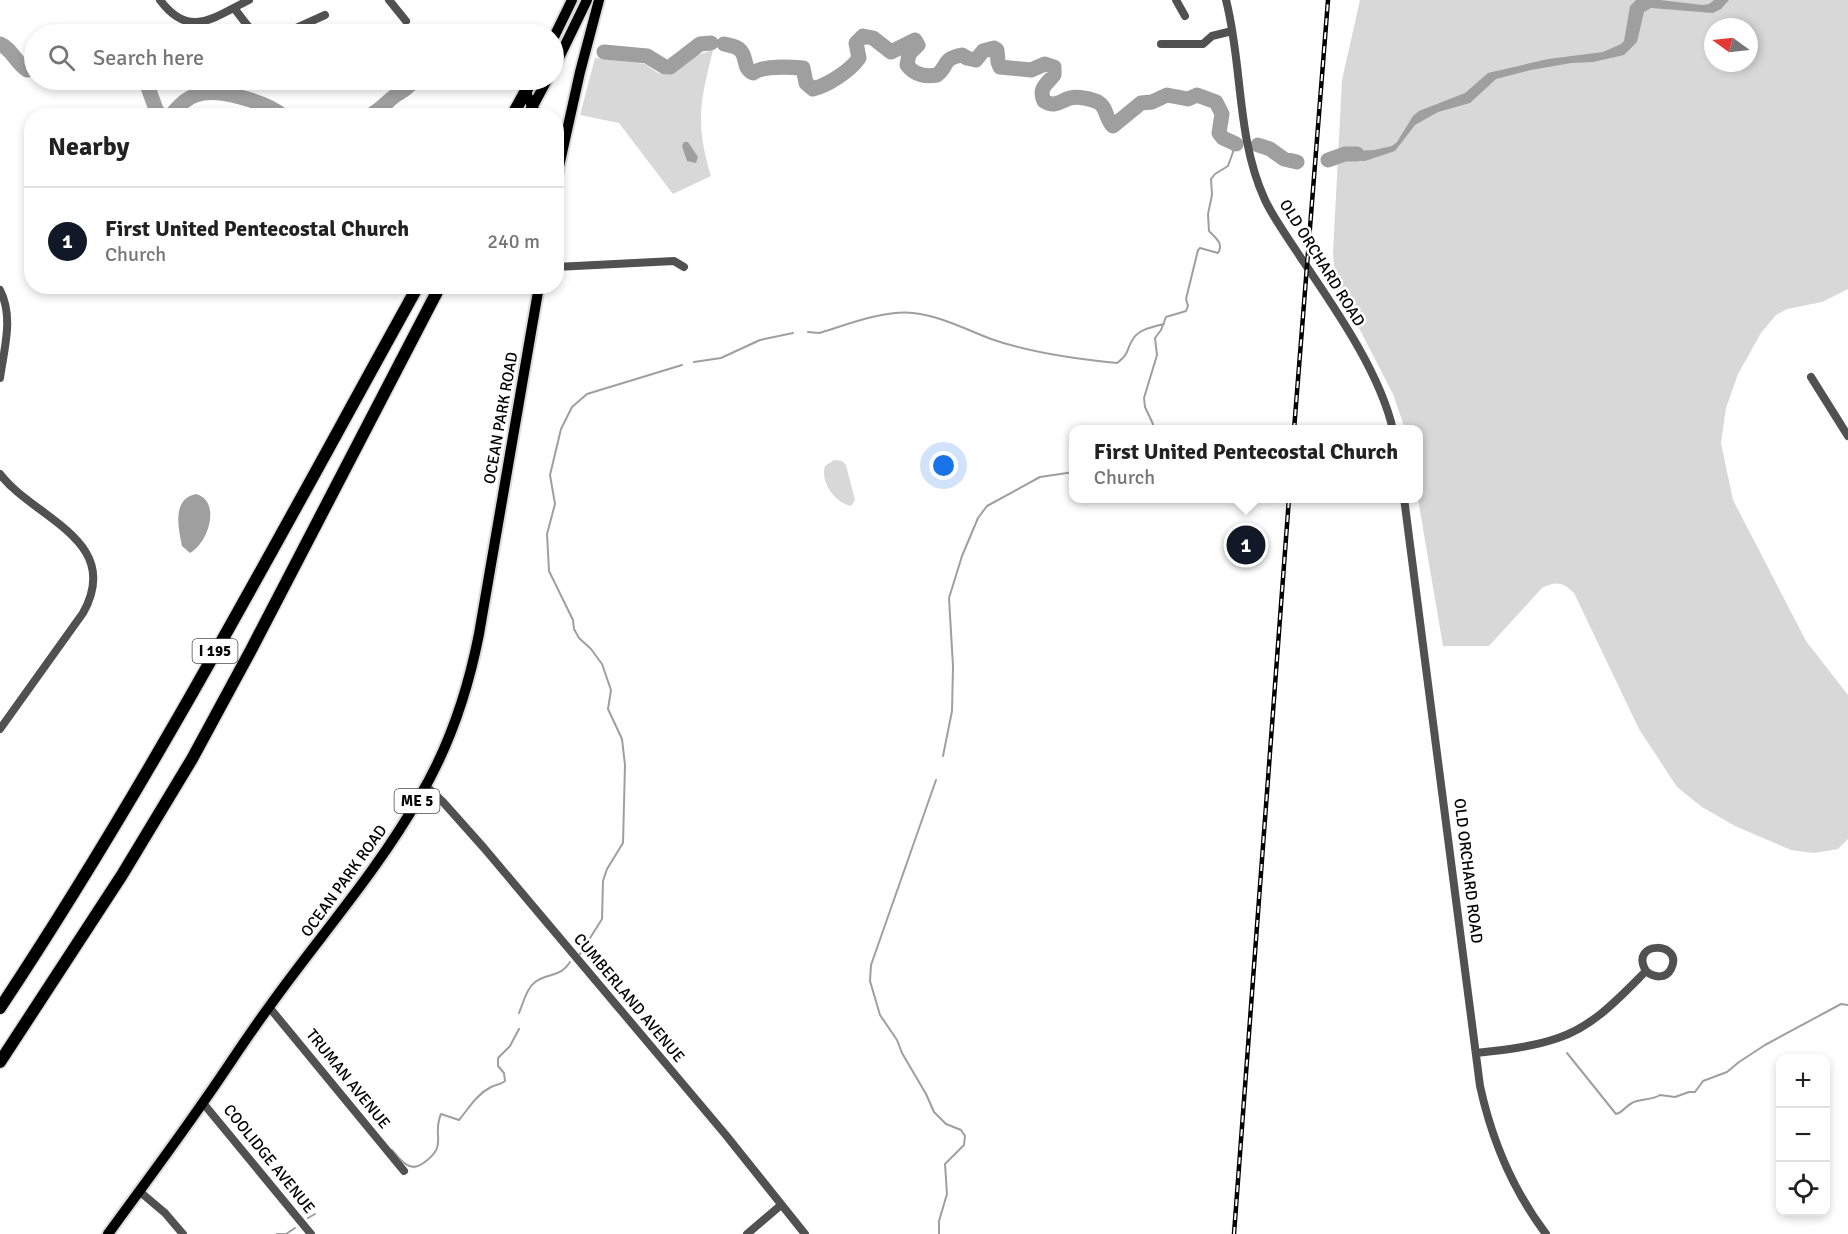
<!DOCTYPE html>
<html lang="en">
<head>
<meta charset="utf-8">
<style>
  :root { --surface:#fff; --page:#f2f2f2; --text:#222; --muted:#767676; --line:#e0e0e0; --accent:#111827 }
  body { margin:0; font-family:Signika,sans-serif; background:var(--page); color:var(--text) }
  .controls { position:absolute; right:18px; bottom:18px; display:grid; overflow:hidden; border-radius:12px; box-shadow:0 3px 9px #0003 }
  .controls button { width:54px; height:54px; display:grid; place-items:center; padding:0; border:0; border-bottom:2px solid var(--line); background:var(--surface); color:var(--text); font:30px sans-serif }
  .compass { position:absolute; left:1704px; top:18px; width:54px; height:54px; border-radius:50%; background:var(--surface); box-shadow:0 3px 9px #0003; rotate:285deg }
  .you { position:absolute; left:944px; top:466px; width:21px; height:21px; margin:-15px; border:4px solid #fff; border-radius:50%; background:#1a73e8; box-shadow:0 0 0 9px #1a73e833 }
  .badge { display:grid; place-items:center; width:39px; height:39px; border-radius:50%; background:var(--accent); color:#fff; font-size:20px; font-weight:700 }
  .pin { position:absolute; translate:-50% -50%; border:3px solid #fff; box-shadow:0 2px 6px #0006 }
  .popup { position:absolute; left:1069px; top:425px; width:354px; height:78px; box-sizing:border-box; display:grid; place-content:center; border-radius:12px; background:var(--surface); filter:drop-shadow(0 2px 4px #0005); font-size:20px; white-space:nowrap; color:var(--muted) }
  .popup b { font-size:22px; color:var(--text) }
  .popup::after { content:''; position:absolute; left:50%; top:100%; margin-left:-12px; border:12px solid transparent; border-top-color:var(--surface) }
  .list { margin:0; padding:0; list-style:none }
  h2 { display:flex; justify-content:space-between; align-items:center; height:78px; margin:0; padding:0 24px; font-size:26px }
  h2 small { font-size:20px; font-weight:400; color:var(--muted) }
  .list li { display:grid; grid-template-columns:39px 1fr auto; gap:18px; align-items:center; box-sizing:border-box; height:108px; padding:0 24px; border-top:2px solid var(--line) }
  .list b { display:block; font-size:22px; white-space:nowrap }
  .list p { margin:0; font-size:20px; white-space:nowrap; color:var(--muted) }
  .list em { font-size:20px; font-style:normal; color:var(--muted) }
  .icon { flex:none; width:33px; height:33px; fill:none; stroke:currentColor; stroke-width:2; stroke-linecap:round; stroke-linejoin:round }
  .map { position:relative; flex:none; width:1848px; height:1234px; overflow:hidden }
  .search { position:absolute; background:var(--surface); box-shadow:0 3px 9px #0003; left:24px; top:24px; width:540px; height:66px; display:flex; align-items:center; gap:15px; box-sizing:border-box; padding:0 21px; border-radius:33px; color:var(--muted); font-size:22px }
  .panel { position:absolute; background:var(--surface); box-shadow:0 3px 9px #0003; left:24px; top:108px; width:540px; height:186px; border-radius:24px }
  .map>svg:first-child { display:block }
  .green { fill:#d8d8d8; fill-rule:evenodd }
  .water { fill:#9f9f9f }
  .lines { fill:none; stroke-linecap:round; stroke-linejoin:round }
  .stream { stroke:#9f9f9f; stroke-width:2 }
  .river { stroke:#9f9f9f; stroke-width:15 }
  .major-casing { stroke:#dbdbdb; stroke-width:14 }
  .highway-casing { stroke:#dbdbdb; stroke-width:15 }
  .minor { stroke:#515151; stroke-width:8 }
  .major { stroke:#000; stroke-width:10 }
  .highway { stroke:#000; stroke-width:12 }
  .rail-casing { stroke:#000; stroke-width:4.5 }
  .rail { stroke:#fff; stroke-width:2; stroke-dasharray:7; stroke-linecap:butt }
  .labels { text-anchor:middle; dominant-baseline:central; stroke-width:5; stroke-linejoin:round; paint-order:stroke }
  .shield { fill:#fff; stroke:#4c4c4c; stroke-width:1.5 }
  .shield-label { font-size:15px; font-weight:bold; fill:#000 }
  .street-label { font-size:16px; fill:#000; stroke:#fff }
</style>
</head>
<body>
<div class="map">
<svg width="1848" height="1234" viewBox="0 0 1848 1234">
  <rect width="100%" height="100%" fill="#fff"/>
  <path class="green" d="M1360,0h488v289l-26,13 -35,7 -11,6 -15,18 -23,41 -12,34 -5,35 12,57 73,141 42,54v144l-10,10 -24,4 -23,-3 -56,-24 -33,-19 -25,-20 -38,-58 -65,-136c-11,-11 -18,-12 -32,-5l-53,58h-46l-25,-147v-69l-13,-1 -12,-35 -48,-93 -10,-25 -2,-23 9,-173zM1713,27h36v36h-36z
    M713,50c-13,52 -18,73 -2,126l-38,18 -54,-71 -39,-8 15,-57 50,6 13,9 8,2 7,-2 18,-16z
    M834,460l8,1 4,4 9,35 -4,6c-16,-3 -31,-24 -26,-40z"/>
  <path class="water" d="M1636,0h24l43,5 6,-1 5,-4h15l-8,9 -8,4 -62,-5 -7,4 -7,30 -13,13 -31,7 -22,1 -40,7 -35,9 -26,24 -32,9 -23,13 -20,26 -30,10 -27,-1v-8l36,-2 18,-4 5,-4 16,-26 6,-5 46,-18 23,-20 60,-14 55,-7 18,-8 3,-3 6,-35z
    M684,142h4l10,15 -2,6 -9,-2 -5,-15z
    M196,494c26,7 12,50 -6,59l-8,-7c-4,-19 -10,-47 14,-52z"/>
  <g class="lines">
    <path class="stream" d="M808,332l11,1c27,-8 65,-23 94,-20 28,3 52,16 78,26 40,14 84,20 126,24 14,-11 8,-12 16,-24 6,-10 20,-12 31,-15
      M694,362l27,-4 39,-18 33,-7
      M1152,430l1,-6 -8,-17 -1,-9 13,-43 -2,-17 6,-8 5,-13 20,-6 2,-5 -2,-7 12,-49 2,-2 18,5c6,-9 -2,-15 -9,-22l-1,-17 4,-19 -1,-16 4,-5 13,-8 5,-14 -2,-10
      M943,756l9,-45 1,-45 -4,-68 13,-42 16,-38 9,-12 53,-29 34,-5
      M936,780l-65,185 -1,16 10,34 17,25 5,13 24,41 8,18 12,12 15,6 4,6 -1,9 -19,19 2,30 -8,27v13
      M580,954l22,-35 1,-38 4,-12 16,-26 2,-78 -3,-26 -14,-30 3,-19 -9,-26 -11,-15 -12,-11 -5,-9 -1,-9 -24,-49 -2,-37 8,-30 -5,-29 11,-46 11,-22 15,-13 95,-29
      M519,1013c4,-9 7,-24 15,-30 13,-11 25,-4 36,-21
      M1567,1053l49,61c8,-2 9,-8 16,-11 8,-5 19,-2 28,-8l15,2 14,-5h6l8,-11 24,-9 12,-10 26,-17 76,-41 7,1
      M392,1150c8,9 17,23 30,14 28,-19 9,-27 19,-50l18,6c10,-12 18,-26 32,-33 6,-3 9,-2 14,-6l-1,-8 -6,-7v-8l12,-12 9,-17
      M308,1218l7,-4
      M277,1234h9l9,-6"/>
    <path class="river" d="M0,44c12,5 16,19 27,26l7,-1
      M724,44c4,1 11,2 15,5 9,7 3,19 14,24 11,-8 37,-6 50,-5l3,15 7,6c15,-4 37,-18 46,-31l-3,-15 7,-7 10,2 18,14 24,-12 3,5 -9,9 -2,11c7,10 19,12 30,10 12,-9 4,-16 25,-20l5,3 9,2 7,-9 11,-3 3,2 1,12 2,5 31,3 14,-6 9,3v8c-7,9 -16,13 -10,26 11,7 16,0 26,-3 8,-2 22,1 28,4 9,5 8,18 15,24l28,-23 11,-1 15,-7 21,4 9,-4 19,7 6,12 -3,19 4,5 13,6
      M604,52l43,4 18,11h5l30,-23 11,-1
      M144,80l2,2 11,30 7,4
      M170,116c9,-9 14,-17 26,-21 20,-8 71,7 87,21
      M369,116c13,-7 16,-13 27,-21 8,-5 12,-7 18,-15
      M1258,145l12,4 14,10 13,3
      M1328,160l17,-6h12"/>
    <defs>
      <path id="major" d="M554,37l18,-37
        M554,68l33,-68
        M531,80l-5,13 11,23
        M532,108l15,-28
        M556,180l24,-108 19,-72
        M108,1234c32,-44 65,-88 96,-133 22,-31 42,-63 65,-94 50,-70 108,-135 151,-211 29,-49 48,-106 59,-162l60,-348"/>
      <path id="highway" d="M512,116l15,-27
        M529,116l3,-8
        M0,1008c154,-232 283,-479 418,-722
        M0,1062l122,-187 70,-116 59,-109 189,-364"/>
    </defs>
    <use href="#major" class="major-casing"/>
    <use href="#highway" class="highway-casing"/>
    <path class="minor" d="M160,0c29,39 53,18 89,0
      M389,0l17,21
      M1176,0l9,16
      M1226,0c17,66 10,137 39,200 10,21 24,39 36,58 33,49 79,114 92,172
      M234,8l13,17 10,9
      M283,34l42,-19
      M1161,44h42l9,-8 20,-5
      M556,267l118,-6 10,6
      M0,290c14,27 4,59 0,88
      M1811,377l37,59
      M0,474c33,44 124,66 83,139l-83,116
      M1404,498l76,588c12,55 32,103 66,148
      M426,786l17,16 41,46 241,286 80,100
      M269,1007l135,164
      M1476,1053c28,-3 56,-6 82,-15 36,-12 62,-41 88,-67 8,7 20,8 25,-2 14,-28 -43,-29 -25,2
      M203,1103l108,131
      M139,1191l26,22 18,21
      M747,1234l34,-29"/>
    <use href="#major" class="major"/>
    <use href="#highway" class="highway"/>
    <defs>
      <path id="rail" d="M1294,430l34,-430
        M1234,1234l55,-736"/>
    </defs>
    <use href="#rail" class="rail-casing"/>
    <use href="#rail" class="rail"/>
  </g>
  <g class="labels">
    <g class="shield">
      <rect x="192.5" y="639" width="45" height="24" rx="4.5"/>
      <rect x="394.5" y="789" width="45" height="24" rx="4.5"/>
    </g>
    <g class="shield-label">
      <text x="215" y="651">I 195</text>
      <text x="417" y="801">ME 5</text>
    </g>
    <g class="street-label">
      <text transform="translate(1322 263) rotate(58)">OLD ORCHARD ROAD</text>
      <text transform="translate(501 418) rotate(-80)">OCEAN PARK ROAD</text>
      <text transform="translate(1468 871) rotate(83)">OLD ORCHARD ROAD</text>
      <text transform="translate(344 881) rotate(-54)">OCEAN PARK ROAD</text>
      <text transform="translate(629 998) rotate(50)">CUMBERLAND AVENUE</text>
      <text transform="translate(348 1079) rotate(51)">TRUMAN AVENUE</text>
      <text transform="translate(269 1159) rotate(51)">COOLIDGE AVENUE</text>
    </g>
  </g>
</svg>
<div class="controls">
<button>+</button>
<button>−</button>
<button><svg class="icon" aria-label="locate" viewBox="0 0 24 24"><circle cx="12" cy="12" r="6"/><path d="M12 2v4M12 18v4M2 12h4M18 12h4"/></svg></button>
</div>
<svg class="compass" viewBox="-18 -18 36 36"><path d="M0-13l5 13h-10z" fill="#e53935"/><path d="M0 13l5-13h-10z" fill="#767676"/></svg>
<div class="you"></div>
<div class="pin badge" style="left:1246px;top:545px">1</div>
<div class="popup"><b>First United Pentecostal Church</b>Church</div>
<div class="search"><svg class="icon" aria-label="search" viewBox="0 0 24 24"><circle cx="10" cy="10" r="6"/><path d="M15 15l6 6"/></svg>Search here</div>
<section class="panel">
<h2>Nearby<small></small></h2>
<ul class="list">
<li><span class="badge">1</span><div><b>First United Pentecostal Church</b><p>Church</p></div><em>240 m</em></li>
</ul>
</section>
</div>
</body>
</html>
